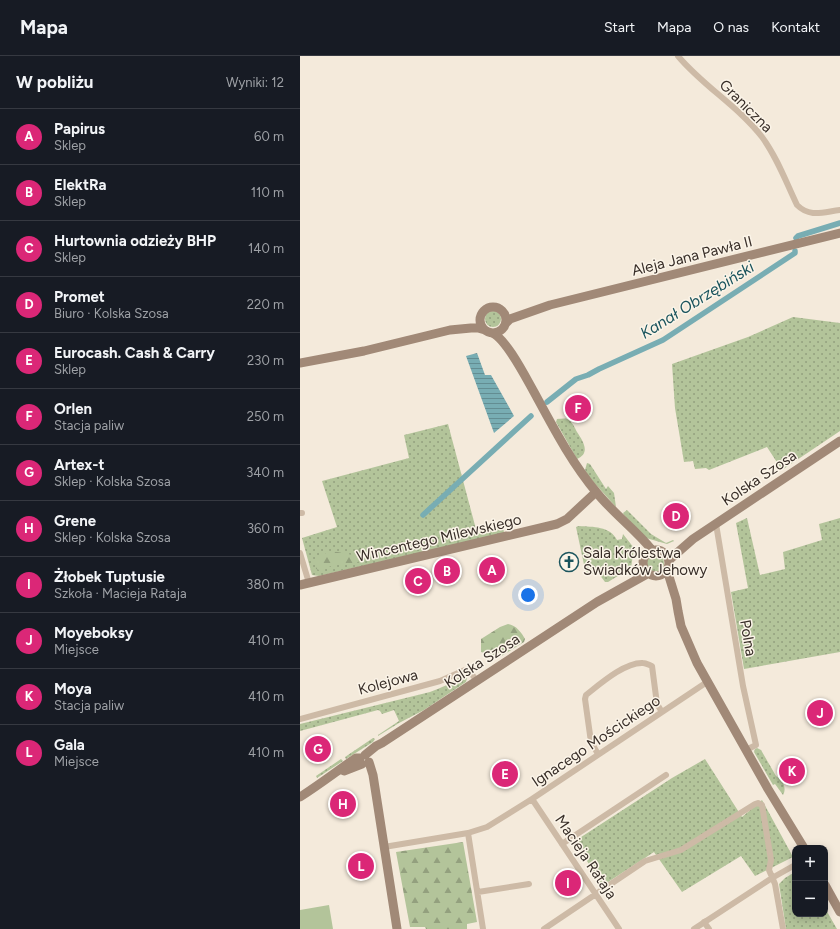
<!DOCTYPE html>
<html lang="pl">
<head>
<meta charset="utf-8">
<style>
  :root { --surface:#171b24; --page:#20242c; --text:#f1f3f6; --muted:#9ea1a6; --line:#363941; --accent:#db2777 }
  body { margin:0; font-family:Figtree,sans-serif; background:var(--page); color:var(--text) }
  .controls { position:absolute; right:12px; bottom:12px; display:grid; overflow:hidden; border-radius:8px; box-shadow:0 2px 10px #0003 }
  .controls button { width:36px; height:36px; display:grid; place-items:center; padding:0; border:0; border-bottom:1px solid var(--line); background:var(--surface); color:var(--text); font:20px sans-serif }
  .you { position:absolute; left:228px; top:539px; width:14px; height:14px; margin:-10px; border:3px solid #fff; border-radius:50%; background:#1a73e8; box-shadow:0 0 0 6px #1a73e833 }
  .badge { display:grid; place-items:center; width:26px; height:26px; border-radius:50%; background:var(--accent); color:#fff; font-size:13px; font-weight:700 }
  .pin { position:absolute; translate:-50% -50%; border:2px solid #fff; box-shadow:0 1px 4px #0006 }
  .list { margin:0; padding:0; list-style:none }
  h2 { display:flex; justify-content:space-between; align-items:center; height:52px; margin:0; padding:0 16px; font-size:17px }
  h2 small { font-size:13px; font-weight:400; color:var(--muted) }
  .list li { display:grid; grid-template-columns:26px 1fr auto; gap:12px; align-items:center; box-sizing:border-box; height:56px; padding:0 16px; border-top:1px solid var(--line) }
  .list b { display:block; font-size:15px; white-space:nowrap }
  .list p { margin:0; font-size:13px; white-space:nowrap; color:var(--muted) }
  .list em { font-size:13px; font-style:normal; color:var(--muted) }
  .map { position:relative; flex:none; width:540px; height:873px; overflow:hidden }
  header { display:flex; align-items:center; gap:24px; box-sizing:border-box; height:56px; padding:0 20px; background:var(--surface); border-bottom:1px solid var(--line) }
  header strong { font-size:19px }
  nav { display:flex; gap:22px; margin-inline-start:auto; font-size:14px }
  main { display:flex }
  aside { flex:1; background:var(--surface) }
  .map>svg:first-child { display:block }
  .grass { fill:url(#grass-dots) }
  .forest { fill:url(#forest-firs) }
  .pitch { fill:#b3c49a }
  .water { fill:url(#water-rules) }
  .lines { fill:none; stroke-linecap:round; stroke-linejoin:round }
  .canal { stroke:#78adb3; stroke-width:5.5 }
  .street { stroke:#cdbaa6; stroke-width:6 }
  .secondary { stroke:#a18977; stroke-width:9 }
  .labels { text-anchor:middle; dominant-baseline:central; stroke-width:3; stroke-linejoin:round; paint-order:stroke }
  .street-label { font-size:15px; fill:#382e28; stroke:#fbf4e8 }
  .poi-label { font-size:15px; fill:#382e28; stroke:#fbf4e8; text-anchor:start }
  .water-label { font-size:16px; font-style:italic; fill:#1a545d; stroke:#fbf4e8 }
</style>
</head>
<body>
<header>
<strong>Mapa</strong>
<nav><a>Start</a><a>Mapa</a><a>O nas</a><a>Kontakt</a></nav>
</header>
<main>
<aside>
<h2>W pobliżu<small>Wyniki: 12</small></h2>
<ul class="list">
<li><span class="badge">A</span><div><b>Papirus</b><p>Sklep</p></div><em>60 m</em></li>
<li><span class="badge">B</span><div><b>ElektRa</b><p>Sklep</p></div><em>110 m</em></li>
<li><span class="badge">C</span><div><b>Hurtownia odzieży BHP</b><p>Sklep</p></div><em>140 m</em></li>
<li><span class="badge">D</span><div><b>Promet</b><p>Biuro · Kolska Szosa</p></div><em>220 m</em></li>
<li><span class="badge">E</span><div><b>Eurocash. Cash &amp; Carry</b><p>Sklep</p></div><em>230 m</em></li>
<li><span class="badge">F</span><div><b>Orlen</b><p>Stacja paliw</p></div><em>250 m</em></li>
<li><span class="badge">G</span><div><b>Artex-t</b><p>Sklep · Kolska Szosa</p></div><em>340 m</em></li>
<li><span class="badge">H</span><div><b>Grene</b><p>Sklep · Kolska Szosa</p></div><em>360 m</em></li>
<li><span class="badge">I</span><div><b>Żłobek Tuptusie</b><p>Szkoła · Macieja Rataja</p></div><em>380 m</em></li>
<li><span class="badge">J</span><div><b>Moyeboksy</b><p>Miejsce</p></div><em>410 m</em></li>
<li><span class="badge">K</span><div><b>Moya</b><p>Stacja paliw</p></div><em>410 m</em></li>
<li><span class="badge">L</span><div><b>Gala</b><p>Miejsce</p></div><em>410 m</em></li>
</ul>
</aside>
<div class="map">
<svg width="540" height="873" viewBox="0 0 540 873">
  <defs>
    <pattern id="grass-dots" width="8" height="8" patternUnits="userSpaceOnUse"><rect width="8" height="8" fill="#b3c49a"/><path d="M2 2h.1M6 6h.1" fill="none" stroke="#93a07e" stroke-width="1.8" stroke-linecap="round"/></pattern>
    <pattern id="forest-firs" width="22" height="20" patternUnits="userSpaceOnUse"><rect width="22" height="20" fill="#b3c49a"/><path d="M5 1l3.5 6h-7zM16 11l3.5 6h-7z" fill="#93a07e"/></pattern>
    <pattern id="water-rules" width="6" height="5" patternUnits="userSpaceOnUse"><rect width="6" height="5" fill="#78adb3"/><path d="M0 2.5h6" fill="none" stroke="#638d92"/></pattern>
  </defs>
  <rect width="100%" height="100%" fill="#f4eadb"/>
  <path class="grass" d="M185 263a8 8 0 1 1 16 0a8 8 0 1 1-16 0Z
    M493,261l47,6v108l-58,39 -15,-23 -58,23 -3,-2 -11,1 -2,-8 -9,1 -9,-54 -3,-44 76,-27z
    M257,363c3,0 7,-1 10,0 5,2 8,9 10,13 6,9 14,21 0,27l-21,-37z
    M148,368l29,109 26,-7 1,7 -185,43 -7,-1 -10,-37 35,-11 -15,-46 87,-23 -5,-23z
    M287,407l3,1 16,25 2,-3 6,7 2,14 -27,-30 -4,-7z
    M327,454l24,24 15,9 7,-3 1,1 -7,3 -21,-6 -22,-23 -1,-2z
    M447,462l13,57 25,-6 -2,-17 39,-12 -3,-16 21,-6v134l-96,17 -13,-77 17,-4 -12,-65z
    M279,470c14,1 31,0 38,14l5,-1 1,-5 11,14 -3,20 -23,14h-3l-6,-8h-13l-10,-47z
    M346 507a9 9 0 1 1 18 0a9 9 0 1 1-18 0Z
    M161,620l6,2 -1,4 -42,28 -25,13 -21,13v-1l21,-14 -5,-11 -12,4 -2,-3 -2,-1 -78,21v-7l130,-32c11,-4 22,-9 31,-16z
    M73,682l2,1 -2,3 -27,17 -1,-2z
    M457,692l4,2 15,26c7,4 11,12 7,19l-8,-11 -2,1 -19,-33 1,-3z
    M41,703l2,2 -26,17 -1,-2z
    M405,703l37,58 20,-17 31,57 -38,19 -14,-20 -59,36 -28,-40 -52,34 -27,-45 97,-63z
    M495,816v42h30v-6l12,21h-51l-7,-45 6,-6z"/>
  <path class="forest" d="M58,492h9l7,7c-8,4 -15,7 -24,9 -11,2 -17,-2 -27,7l-7,-2c-1,-5 0,-8 4,-12 10,-9 20,-4 32,-2z
    M208,568c8,1 14,9 17,15l-1,3 -24,15 -19,-5v-13l19,-12z
    M163,786l14,80 -10,2v5h-41l-1,-2h-15l-14,-75z"/>
  <path class="pitch" d="M29,849l4,24h-33v-19z"/>
  <path class="water" d="M177,297l8,22h6l23,41 -20,17 -28,-77z"/>
  <g class="lines">
    <path class="canal" d="M496,182l2,-2 42,-13
      M247,346l29,-23 12,-4 11,-6 64,-29 132,-87v-2
      M123,459l108,-99"/>
    <path class="street" d="M378,0c25,30 60,50 84,81 15,20 24,45 35,68 13,13 26,7 43,5
      M0,457h2
      M416,468l27,162 13,59 -10,5
      M0,497l9,30
      M0,663l140,-38 25,-11 5,2 7,9
      M298,698l-7,-12 -6,-43 1,-4c14,-11 39,-33 57,-32 3,0 6,2 9,3l5,38 5,8
      M232,743l87,130
      M168,777l15,96
      M262,788l104,-69
      M84,791l84,-14 19,-6 45,-28 175,-117
      M178,836l51,-8
      M404,866l5,7
      M244,873l101,-68 36,-11 74,-46 3,-1 4,2 9,55 -2,10 6,14 8,45
      M394,873l78,-51 23,-13"/>
    <path class="secondary" d="M180 264a13 13 0 1 1 26 0a13 13 0 1 1-26 0Z
      M206,267l4,-4 40,-14 290,-72
      M192,277c14,5 34,45 42,59 19,35 37,70 63,101 17,21 38,36 55,57
      M0,307l64,-12 86,-21 21,-2h7l7,2
      M343 507a13 13 0 1 1 26 0a13 13 0 1 1-26 0Z
      M369,504l24,-21 147,-98
      M367,514l9,29 2,12 3,15 16,37 71,126 36,59
      M0,529l257,-61 10,-5 29,-27
      M65,699l11,-9 6,-3 215,-141 50,-28
      M69,706l4,13 24,154
      M44,715l18,-7
      M0,741c19,-12 37,-26 56,-39h4
      M525,829l15,27"/>
  </g>
  <defs>
    <symbol id="church-ring" viewBox="-11 -11 22 22"><circle r="9.5" fill="#fbf4e8" stroke="#1a545d" stroke-width="1.5"/><path d="M-1.2-6h2.4v3.5h3.3v2.4h-3.3V6h-2.4V-.1h-3.3v-2.4h3.3Z" fill="#1a545d"/></symbol>
  </defs>
  <g fill-rule="evenodd">
    <use href="#church-ring" x="258" y="495" width="22" height="22"/>
  </g>
  <g class="labels">
    <g class="street-label">
      <text transform="translate(446 50) rotate(45)">Graniczna</text>
      <text transform="translate(392 200) rotate(-14)">Aleja Jana Pawła II</text>
      <text transform="translate(459 422) rotate(-34)">Kolska Szosa</text>
      <text transform="translate(139 482) rotate(-13)">Wincentego Milewskiego</text>
      <text transform="translate(448 582) rotate(80)">Polna</text>
      <text transform="translate(182 605) rotate(-33)">Kolska Szosa</text>
      <text transform="translate(88 626) rotate(-15)">Kolejowa</text>
      <text transform="translate(296 685) rotate(-34)">Ignacego Mościckiego</text>
      <text transform="translate(286 801) rotate(56)">Macieja Rataja</text>
    </g>
    <g class="poi-label">
      <text x="283" y="497">Sala Królestwa<tspan x="283" dy="17">Świadków Jehowy</tspan></text>
    </g>
    <g class="water-label">
      <text transform="translate(397 244) rotate(-32)">Kanał Obrzębiński</text>
    </g>
  </g>
</svg>
<div class="controls">
<button>+</button>
<button>−</button>
</div>
<div class="you"></div>
<div class="pin badge" style="left:192px;top:514px">A</div>
<div class="pin badge" style="left:147px;top:515px">B</div>
<div class="pin badge" style="left:118px;top:525px">C</div>
<div class="pin badge" style="left:376px;top:460px">D</div>
<div class="pin badge" style="left:205px;top:718px">E</div>
<div class="pin badge" style="left:278px;top:352px">F</div>
<div class="pin badge" style="left:18px;top:693px">G</div>
<div class="pin badge" style="left:43px;top:748px">H</div>
<div class="pin badge" style="left:268px;top:827px">I</div>
<div class="pin badge" style="left:520px;top:657px">J</div>
<div class="pin badge" style="left:492px;top:715px">K</div>
<div class="pin badge" style="left:61px;top:810px">L</div>
</div>
</main>
</body>
</html>
